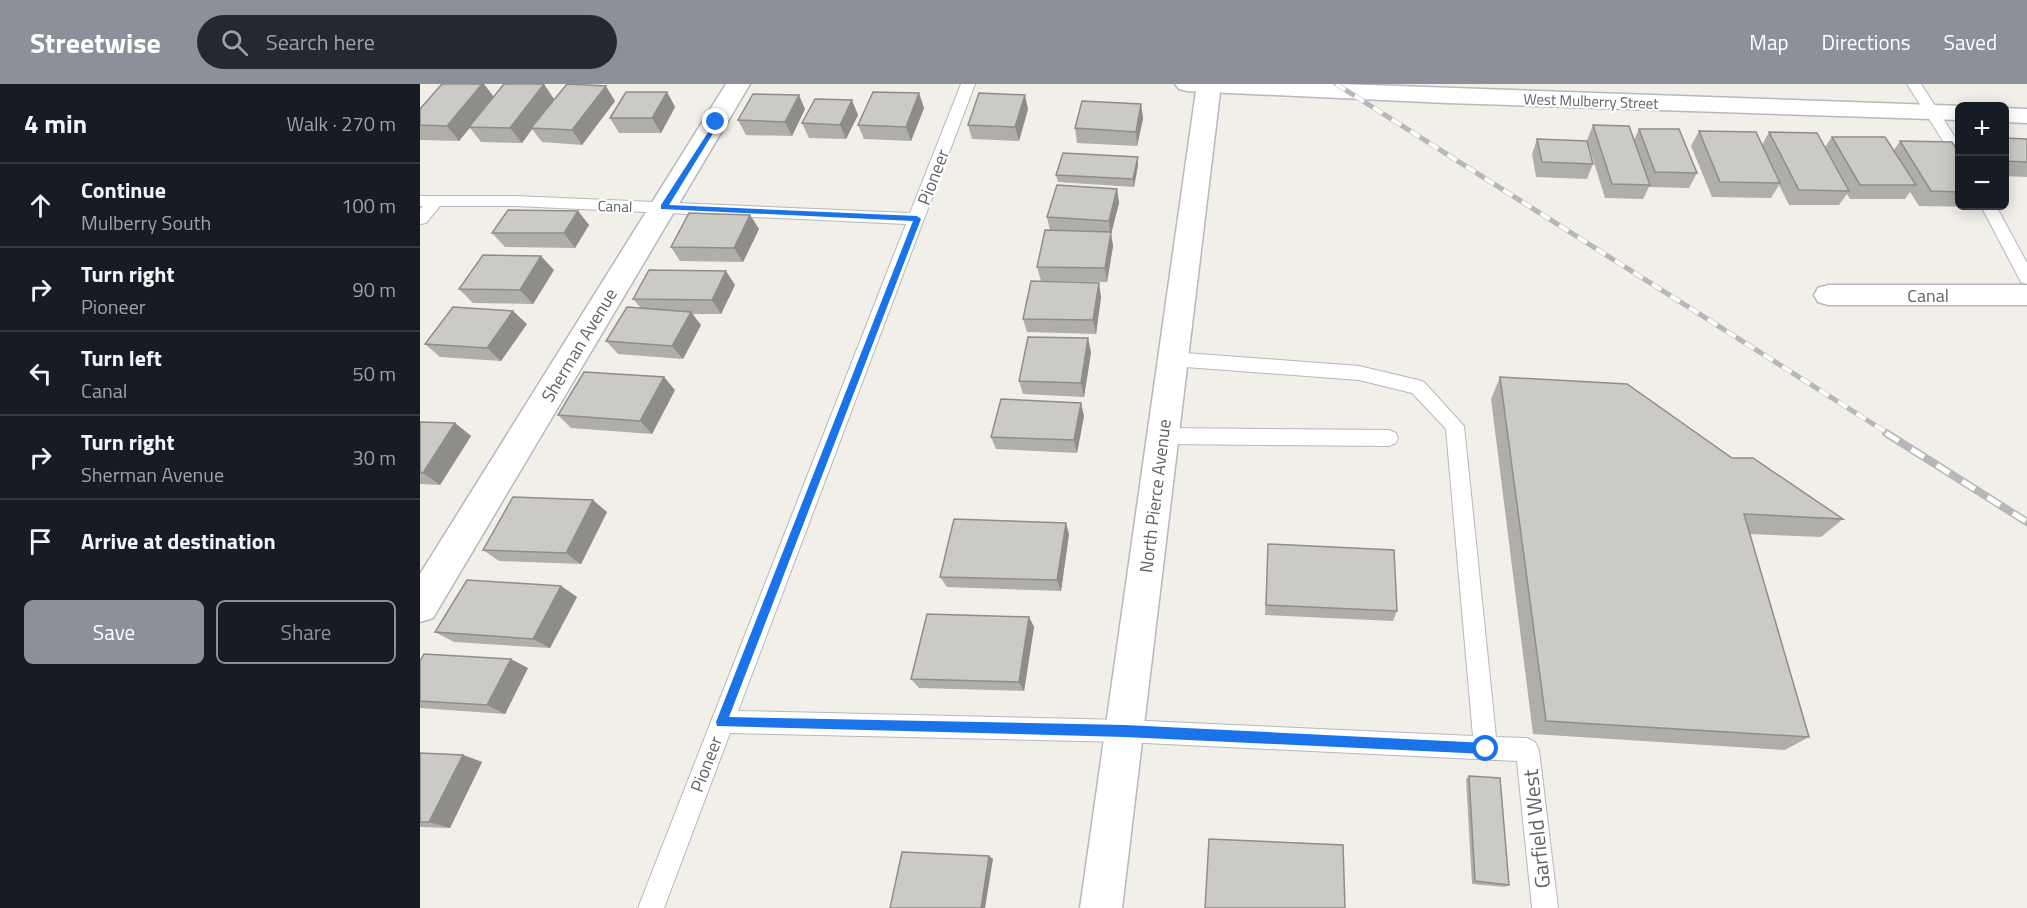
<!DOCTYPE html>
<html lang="en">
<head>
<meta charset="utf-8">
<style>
  :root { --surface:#171b24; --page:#242831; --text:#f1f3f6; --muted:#9ea1a6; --line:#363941; --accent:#8c9099 }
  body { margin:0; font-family:"Titillium Web",sans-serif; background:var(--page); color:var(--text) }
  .controls { position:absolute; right:18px; top:18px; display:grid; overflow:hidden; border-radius:9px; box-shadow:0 3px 15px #0003 }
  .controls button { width:54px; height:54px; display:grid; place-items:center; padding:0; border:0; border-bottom:2px solid var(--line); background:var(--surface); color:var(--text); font:30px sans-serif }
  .stop { position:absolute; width:18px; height:18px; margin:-14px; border:4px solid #1a73e8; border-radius:50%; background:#fff }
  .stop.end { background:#1a73e8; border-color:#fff; box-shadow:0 2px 6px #0008 }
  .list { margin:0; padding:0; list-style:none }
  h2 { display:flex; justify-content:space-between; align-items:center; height:78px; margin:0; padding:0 24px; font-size:26px }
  h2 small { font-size:20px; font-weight:400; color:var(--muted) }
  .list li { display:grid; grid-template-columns:39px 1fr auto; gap:18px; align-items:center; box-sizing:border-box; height:84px; padding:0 24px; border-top:2px solid var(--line) }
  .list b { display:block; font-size:22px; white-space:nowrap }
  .list p { margin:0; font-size:20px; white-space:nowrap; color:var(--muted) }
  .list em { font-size:20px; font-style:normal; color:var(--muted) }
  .actions { display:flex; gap:12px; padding:18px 24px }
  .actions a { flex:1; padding:14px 0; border:2px solid var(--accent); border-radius:9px; text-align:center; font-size:21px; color:var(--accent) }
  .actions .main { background:var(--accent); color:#fff }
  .icon { flex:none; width:33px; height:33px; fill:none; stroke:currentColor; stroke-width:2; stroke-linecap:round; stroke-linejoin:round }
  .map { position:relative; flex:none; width:1607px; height:824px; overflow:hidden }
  header { display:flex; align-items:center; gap:36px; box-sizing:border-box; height:84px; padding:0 30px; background:var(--accent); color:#fff }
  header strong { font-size:28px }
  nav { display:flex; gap:33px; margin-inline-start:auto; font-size:21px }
  .search { width:420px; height:54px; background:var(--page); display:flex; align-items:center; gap:15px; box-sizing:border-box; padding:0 21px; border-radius:33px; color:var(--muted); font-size:22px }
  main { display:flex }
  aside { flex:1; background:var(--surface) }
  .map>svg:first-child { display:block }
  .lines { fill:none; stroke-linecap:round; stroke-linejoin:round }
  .service-casing { stroke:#b5b8bc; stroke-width:2 }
  .minor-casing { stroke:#b5b8bc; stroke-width:3 }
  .tertiary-casing { stroke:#b5b8bc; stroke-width:3 }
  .service { fill:#fff; fill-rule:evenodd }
  .minor { fill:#fff; fill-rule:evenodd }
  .tertiary { fill:#fff; fill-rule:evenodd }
  .rail-far1-casing { stroke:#b6b7b8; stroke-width:5 }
  .rail-casing { stroke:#b6b7b8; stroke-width:8 }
  .rail-far1 { stroke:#fff; stroke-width:4; stroke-dasharray:11; stroke-linecap:butt }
  .rail { stroke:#fff; stroke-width:5; stroke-dasharray:15; stroke-linecap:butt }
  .wall { fill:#afaea9 }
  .shaded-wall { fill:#8f8d8a }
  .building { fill:#cccac5; stroke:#8f8d8a; stroke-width:1.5 }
  .route { fill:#1a73e8 }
  .labels { text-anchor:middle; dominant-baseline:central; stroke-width:4.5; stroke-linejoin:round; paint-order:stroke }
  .far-street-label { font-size:15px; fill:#5f6368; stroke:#fff }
  .street-label { font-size:18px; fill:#5f6368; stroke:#fff }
  .near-street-label { font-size:21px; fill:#5f6368; stroke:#fff }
</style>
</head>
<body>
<header>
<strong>Streetwise</strong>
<div class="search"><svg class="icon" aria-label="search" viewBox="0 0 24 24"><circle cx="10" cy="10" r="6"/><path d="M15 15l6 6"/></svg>Search here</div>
<nav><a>Map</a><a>Directions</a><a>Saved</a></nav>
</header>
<main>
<aside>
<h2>4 min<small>Walk · 270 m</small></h2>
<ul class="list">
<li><svg class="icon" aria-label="ahead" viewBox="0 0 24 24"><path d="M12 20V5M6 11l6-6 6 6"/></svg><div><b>Continue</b><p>Mulberry South</p></div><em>100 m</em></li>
<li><svg class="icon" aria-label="right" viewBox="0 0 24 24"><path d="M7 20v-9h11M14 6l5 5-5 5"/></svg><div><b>Turn right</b><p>Pioneer</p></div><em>90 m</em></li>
<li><svg class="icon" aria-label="left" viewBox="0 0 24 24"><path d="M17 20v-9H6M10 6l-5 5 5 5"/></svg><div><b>Turn left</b><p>Canal</p></div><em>50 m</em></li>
<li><svg class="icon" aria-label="right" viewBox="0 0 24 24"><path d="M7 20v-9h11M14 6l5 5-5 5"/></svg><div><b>Turn right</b><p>Sherman Avenue</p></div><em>30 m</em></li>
<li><svg class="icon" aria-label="arrive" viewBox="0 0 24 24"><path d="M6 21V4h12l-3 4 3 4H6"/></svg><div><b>Arrive at destination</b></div></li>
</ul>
<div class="actions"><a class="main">Save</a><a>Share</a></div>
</aside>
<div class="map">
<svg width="1607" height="824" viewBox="0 0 1607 824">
  <rect width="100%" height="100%" fill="#f1efe8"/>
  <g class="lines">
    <defs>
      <path id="service" d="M541,0h14l-237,627 387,9 348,16 -27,-307 -34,-36 -53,-13 -187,-14 -6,-2 -3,-5 3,-5 6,-2 187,14 59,14 6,2 40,44 32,311 31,1 8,4 4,8 19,158h-26l-15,-147 -392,-19 -395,-9 -66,175h-26l268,-684 -391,-18h-75l-14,17 -6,1v-15l3,-3h-3v-10h95l395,17z
        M1487,0h14l39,61v17l-5,-2z
        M1561,122h15l31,57v21l-6,-2z
        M742,344l227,2 7,3 2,5 -2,5 -7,3 -227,-2 -7,-3 -2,-5 2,-5z"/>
      <path id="minor" d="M306,0h24l-317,534 -13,4v-48z
        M755,0h165l623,22h-3v14l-513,-17 -260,-12 -8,-2z
        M1584,24l23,1v14l-23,-1z
        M1408,201h199v20h-199l-10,-3 -4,-7 4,-7z"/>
      <path id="tertiary" d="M777,0h24l-99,824h-42z"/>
    </defs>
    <use href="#service" class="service-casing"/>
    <use href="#minor" class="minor-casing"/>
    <use href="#tertiary" class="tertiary-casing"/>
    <use href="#service" class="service"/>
    <use href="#minor" class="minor"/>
    <use href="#tertiary" class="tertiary"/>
    <defs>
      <path id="rail-far1" d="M916,0l553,350"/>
      <path id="rail" d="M1466,349l141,89"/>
    </defs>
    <use href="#rail-far1" class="rail-far1-casing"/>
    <use href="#rail" class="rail-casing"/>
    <use href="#rail-far1" class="rail-far1"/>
    <use href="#rail" class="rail"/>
  </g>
  <path class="wall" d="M247,8l8,15 -14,26h-42l-9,-15z
    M499,9l5,15 -13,33 -47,-2 -6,-14z
    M74,12l60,3 -9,12 70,-10 -33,44 -40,-3 -10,-13 -10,14 -41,-1 -11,-14 -11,13 -39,-1v-31z
    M721,20l2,15 -6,27 -60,-3 -2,-15z
    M385,25l-13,27 -46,-1 -8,-15z
    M608,25l-9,32 -47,-2 -4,-14z
    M438,31l-12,24 -37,-1 -7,-15z
    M1173,41l41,15 5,-11 58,44 -8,15 -40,-1 -6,12 -38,-1 -18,-58z
    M1279,47l63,14 7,-13 56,15 7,-10 62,13 6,-9 59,12v53h15l-1,1 -54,-1 -9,-14 -5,7h-55l-3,-5 -8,11h-50l-10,-20 -8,13 -59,-1 -21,-51z
    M1584,54l23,1v38l-23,-1z
    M1117,55l56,25 -6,15 -51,-2 -4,-23z
    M718,73v8l-4,22 -76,-5 -2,-7z
    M697,105l2,14 -8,31 2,12 -6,36 -66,-1 -4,-14 13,-36 -3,-14z
    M158,127l11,14 -14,23 -70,-1 -13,-14z
    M330,131l9,14 -16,33 -63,-1 -9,-14z
    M134,186l-21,34 -60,-1 -14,-14z
    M315,201l-14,29h-29l9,11 -18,34 -65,-5 -12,-13 35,-33 -8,-9z
    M681,213l-5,37 -69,-2 -4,-13z
    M107,240l-26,37 -61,-4 -15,-13z
    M671,268l-7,45 -61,-3 -4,-13z
    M1080,293l232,81 111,61 -22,18 -72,-3 60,203 -24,13 -252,-16 -42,-335z
    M255,306l-23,44 -81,-6 -13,-13z
    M664,332l-7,37 -81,-4 -5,-12z
    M0,338l35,1 16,13 -31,49 -20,-1z
    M187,428l-26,52 -82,-3 -16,-11z
    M649,450l-8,57 -114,-4 -7,-10z
    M848,460l129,67 -4,10 -128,-6z
    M141,502l16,11 -27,51 -96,-6 -19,-10z
    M609,533l5,10 -10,64 -105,-3 -8,-9z
    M0,577l108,7 -23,46 -85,-6z
    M0,669l43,2 19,7 -32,66 -30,-1z
    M1049,692l40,109 -4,2 -33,-3 -6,-105z"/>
  <path class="shaded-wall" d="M62,0h2l10,13 -35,44 -12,-15z
    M124,0l10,15 -32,44 -12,-15z
    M186,2l9,15 -33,44 -10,-15z
    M247,8l8,15 -14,26 -9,-15z
    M499,9l5,15 -13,33 -5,-14z
    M379,11l6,14 -13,27 -7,-14z
    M605,11l3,14 -9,32 -4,-14z
    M432,16l6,15 -12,24 -6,-14z
    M721,20l2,15 -6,27 -1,-14z
    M718,73v8l-4,22 -1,-8z
    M697,105l2,14 -8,31 2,12 -6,36 -2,-14 5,-33 -1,-14z
    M158,127l11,14 -14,23 -11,-15z
    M330,131l9,14 -16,33 -9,-14z
    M121,172l13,14 -21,34 -13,-14z
    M306,187l9,14 -14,29 -9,-14z
    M679,199l2,14 -5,37 -3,-14z
    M93,227l14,13 -26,37 -14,-13z
    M271,228l10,13 -18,34 -11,-13z
    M668,254l3,14 -7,45 -3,-14z
    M244,293l11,13 -23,44 -12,-13z
    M661,319l3,13 -7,37 -3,-13z
    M35,339l16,13 -31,49 -17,-12z
    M173,416l14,12 -26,52 -15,-11z
    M646,439l3,11 -8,57 -4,-11z
    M141,502l16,11 -27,51 -17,-9z
    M609,533l5,10 -10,64 -5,-9z
    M91,575l17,9 -23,46 -18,-9z
    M43,671l19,7 -32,66 -21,-6z
    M569,772l4,3 -8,49h-4z"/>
  <path class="building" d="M22,0h40l-35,42 -27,-1v-16z
    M84,0h40l-34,44 -41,-1z
    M147,0l39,2 -34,44 -41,-2z
    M206,8h41l-15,26h-42z
    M453,8l46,1 -13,34 -48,-2z
    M559,9l46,2 -10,32 -47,-2z
    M333,10l46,1 -14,27 -47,-2z
    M395,15l37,1 -12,25 -38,-2z
    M662,17l59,3 -5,28 -61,-4z
    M1173,41l36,1 21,59 -38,-1z
    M1219,45h40l18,44 -42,-1z
    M1279,47l57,1 24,51 -60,-1z
    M1349,48l48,1 32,58 -50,-1z
    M1412,53h53l31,48h-56z
    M1584,54l23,1v23l-23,-1z
    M1117,55l50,2 6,23 -51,-2z
    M1480,57l52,1 7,11v39l-28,-1z
    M643,69l75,4 -5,22 -77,-4z
    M637,101l60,4 -8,32 -62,-4z
    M88,126l70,1 -14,22h-72z
    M269,129l61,2 -16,33 -63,-1z
    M625,146l66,2 -6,36 -68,-1z
    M63,171l58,1 -21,34 -61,-1z
    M229,186l77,1 -14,29 -79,-1z
    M611,197l68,2 -6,37 -70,-1z
    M33,223l60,4 -26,37 -62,-4z
    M207,223l64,5 -19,34 -66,-5z
    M608,253l60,1 -7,45 -62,-2z
    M164,288l80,5 -24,44 -82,-6z
    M1080,293l127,7 105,74h21l90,61 -99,-5 65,223 -263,-16z
    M581,315l80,4 -7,37 -83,-3z
    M0,338l35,1 -32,50 -3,-1z
    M93,413l80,3 -27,53 -83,-3z
    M534,435l112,4 -9,57 -117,-3z
    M848,460l126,6 3,61 -131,-6z
    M47,496l94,6 -28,53 -98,-7z
    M507,530l102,3 -10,65 -108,-3z
    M4,570l87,5 -24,46 -67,-4v-40z
    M0,669l43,2 -34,67h-9z
    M1049,692l31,2 9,107 -34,-4z
    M789,755l134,6 2,63h-140z
    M482,768l87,4 -8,52h-91z"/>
  <path class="route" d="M296,36l4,2 -51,83 248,11 4,3 -192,498 396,8 361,18 6,6 -2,4 -4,1 -361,-17 -408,-11 -1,-4 197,-501 -252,-12v-4z"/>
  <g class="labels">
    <g class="far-street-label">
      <text transform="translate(1171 17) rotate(2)">West Mulberry Street</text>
      <text transform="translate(195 122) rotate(2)">Canal</text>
    </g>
    <g class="street-label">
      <text transform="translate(513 93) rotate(-69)">Pioneer</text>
      <text x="1508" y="211">Canal</text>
      <text transform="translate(159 261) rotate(-59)">Sherman Avenue</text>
      <text transform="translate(735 412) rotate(-83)">North Pierce Avenue</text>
      <text transform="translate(286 680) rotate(-69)">Pioneer</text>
    </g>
    <g class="near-street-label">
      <text transform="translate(1116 745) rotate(-96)">Garfield West</text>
    </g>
  </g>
</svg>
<div class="controls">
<button>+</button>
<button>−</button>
</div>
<div class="stop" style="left:1066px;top:665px"></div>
<div class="stop end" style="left:296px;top:38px"></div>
</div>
</main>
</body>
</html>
